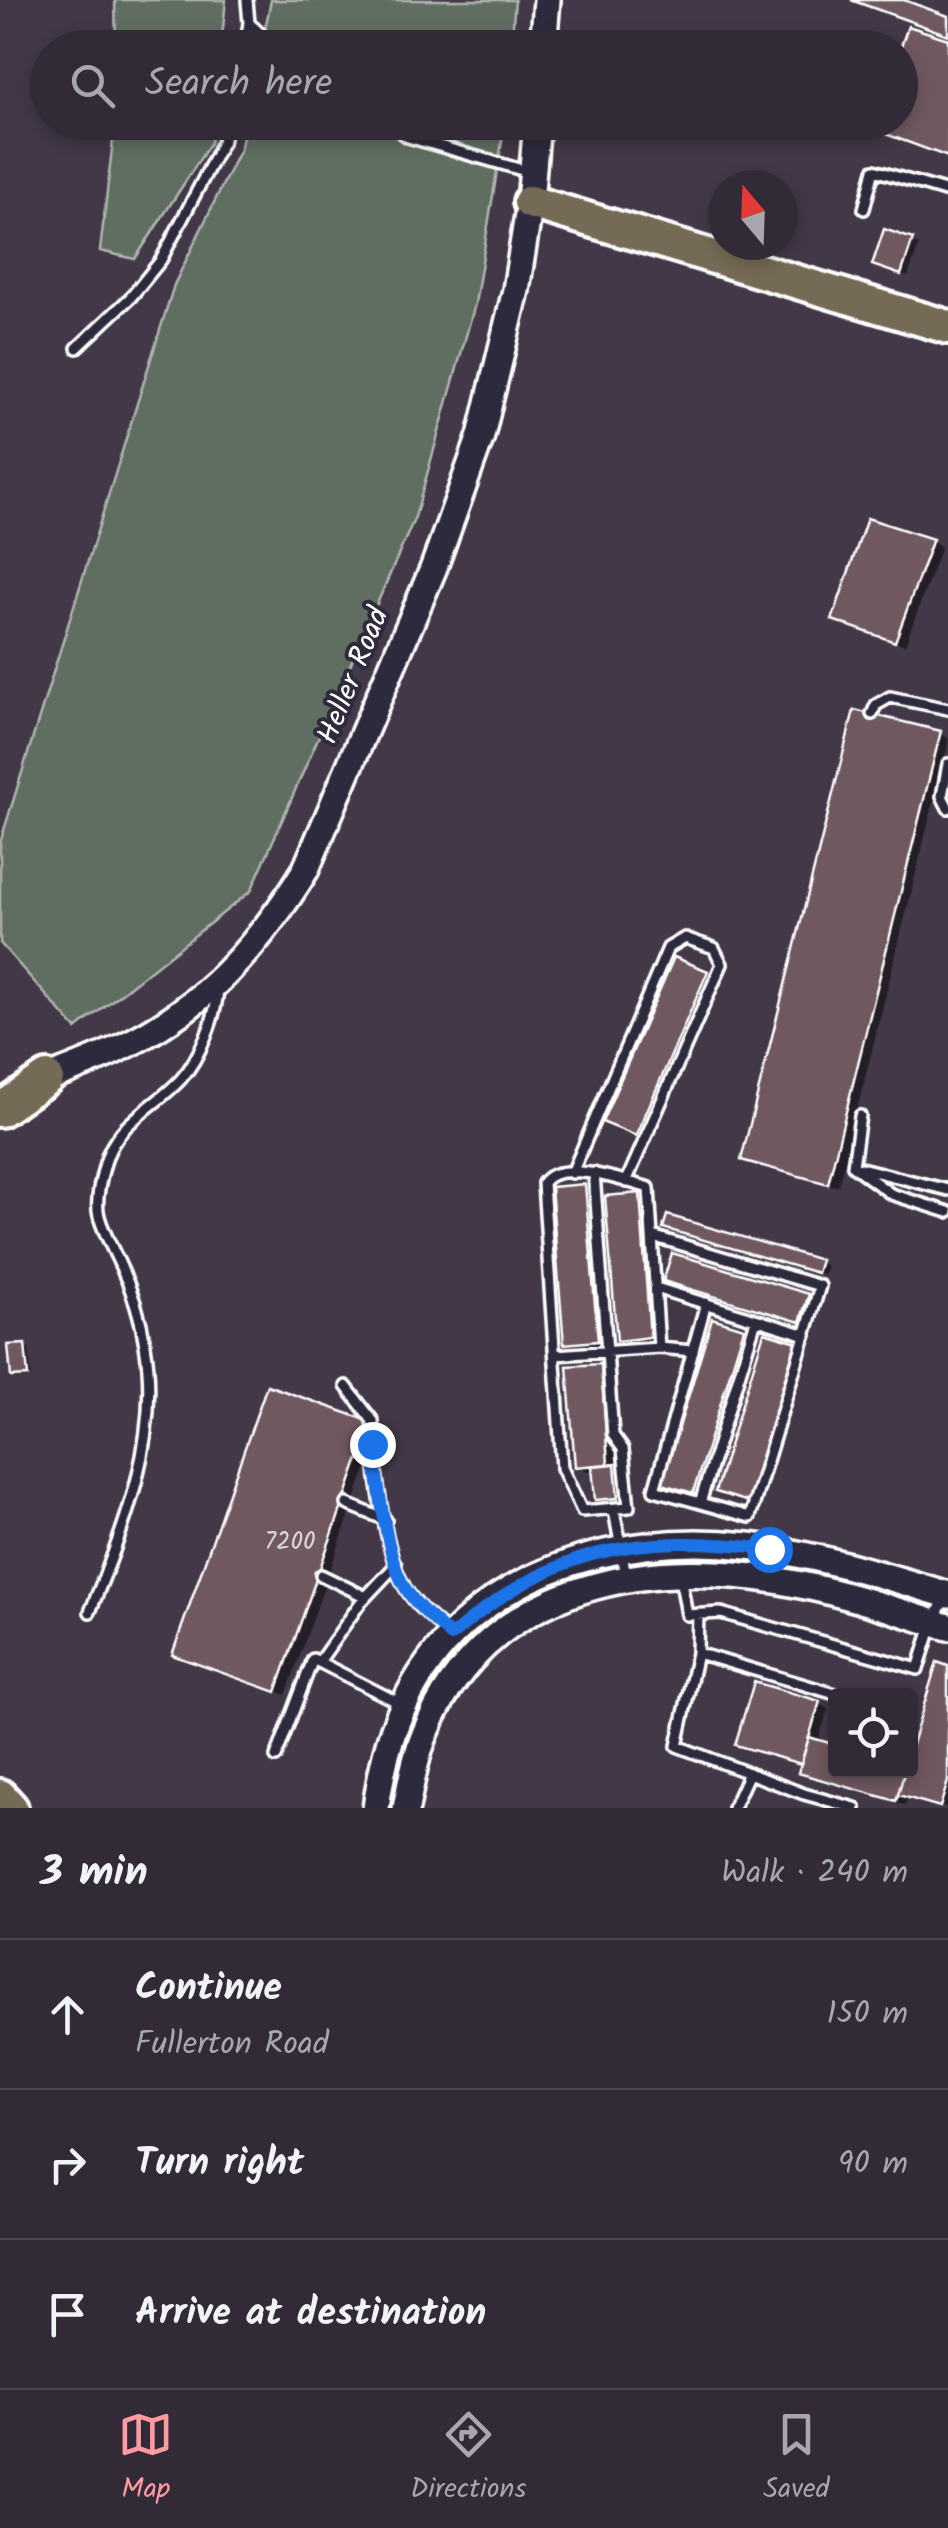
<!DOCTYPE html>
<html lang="en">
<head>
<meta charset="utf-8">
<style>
  :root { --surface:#322a36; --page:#3d3642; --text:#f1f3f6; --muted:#a8a7ad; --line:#4d4651; --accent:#ff9aa2 }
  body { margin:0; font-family:Kalam,sans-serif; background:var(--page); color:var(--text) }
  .controls { position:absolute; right:30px; bottom:30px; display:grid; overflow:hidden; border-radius:10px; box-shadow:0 5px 15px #0003 }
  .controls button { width:90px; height:90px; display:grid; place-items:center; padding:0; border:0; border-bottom:2px solid var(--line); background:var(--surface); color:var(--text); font:50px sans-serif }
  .compass { position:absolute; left:708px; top:170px; width:90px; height:90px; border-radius:50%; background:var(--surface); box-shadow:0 5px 15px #0003; rotate:341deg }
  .stop { position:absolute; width:30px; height:30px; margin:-22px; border:8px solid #1a73e8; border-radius:50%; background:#fff }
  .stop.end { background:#1a73e8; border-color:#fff; box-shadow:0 2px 10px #0008 }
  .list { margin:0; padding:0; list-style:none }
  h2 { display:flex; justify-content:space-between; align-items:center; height:130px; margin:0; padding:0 40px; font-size:42px }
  h2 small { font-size:32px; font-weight:400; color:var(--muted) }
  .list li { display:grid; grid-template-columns:65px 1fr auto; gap:30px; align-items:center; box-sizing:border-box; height:150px; padding:0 40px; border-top:2px solid var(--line) }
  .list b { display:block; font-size:38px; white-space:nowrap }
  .list p { margin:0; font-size:32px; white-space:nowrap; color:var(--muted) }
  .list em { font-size:32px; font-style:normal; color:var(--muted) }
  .icon { flex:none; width:55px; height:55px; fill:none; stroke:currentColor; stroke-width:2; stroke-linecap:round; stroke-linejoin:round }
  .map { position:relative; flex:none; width:948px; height:1808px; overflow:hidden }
  .search { position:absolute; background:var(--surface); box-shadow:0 5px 15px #0003; left:30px; right:30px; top:30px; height:110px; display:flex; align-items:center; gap:25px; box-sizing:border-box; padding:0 35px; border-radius:55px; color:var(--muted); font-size:38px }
  .sheet { height:580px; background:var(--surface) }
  nav { display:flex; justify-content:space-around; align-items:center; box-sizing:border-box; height:140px; border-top:2px solid var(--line); background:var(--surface); font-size:28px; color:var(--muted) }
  nav a { display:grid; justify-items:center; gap:5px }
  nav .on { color:var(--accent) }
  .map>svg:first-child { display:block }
  .green { fill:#616e62; stroke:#b0b6b0; stroke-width:2.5 }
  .shadow { fill:#0007 }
  .building { fill:#6f5861; stroke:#fff; stroke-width:2.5 }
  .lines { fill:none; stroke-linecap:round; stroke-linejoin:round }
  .lane-casing { stroke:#fff; stroke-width:16 }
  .secondary-casing { stroke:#fff; stroke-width:32 }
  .highway-casing { stroke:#fff; stroke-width:40 }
  .lane { stroke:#2f2a3d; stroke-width:9 }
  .secondary { stroke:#2f2a3d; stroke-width:25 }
  .highway { stroke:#756a55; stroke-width:32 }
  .route { stroke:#1a73e8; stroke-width:12 }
  .labels { text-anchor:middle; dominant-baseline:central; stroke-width:8; stroke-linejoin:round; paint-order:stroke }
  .number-label { font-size:25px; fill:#dbd5d8 }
  .street-label { font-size:30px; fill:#fff; stroke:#2f2a3d }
</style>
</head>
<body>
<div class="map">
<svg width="948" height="1808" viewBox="0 0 948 1808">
  <rect width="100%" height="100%" fill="#423848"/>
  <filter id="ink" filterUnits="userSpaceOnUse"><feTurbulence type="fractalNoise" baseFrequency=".01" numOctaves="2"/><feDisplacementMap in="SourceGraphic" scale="20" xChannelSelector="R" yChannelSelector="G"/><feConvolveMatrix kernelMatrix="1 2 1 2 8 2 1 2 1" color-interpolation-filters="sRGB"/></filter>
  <g filter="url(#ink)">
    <path class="green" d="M115,0h111l-5,47h-105z
      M271,0h244l-4,47 -250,1z
      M115,123h98l-2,19 -76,117 -35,-8z
      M246,123h259l-30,181 -60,213 -164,374 -175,138 -76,-86v-100l174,-558 66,-136z"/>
    <path class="shadow" d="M886,233l33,12 -11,32 -26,-9z
      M932,541l9,6 -36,98 -70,-26z
      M940,734l8,4v6l-110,443 -85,-23 -9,-6z
      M707,974l9,5 -70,161 -32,-14z
      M584,1186l10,6 13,154 -31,2 -9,-5z
      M639,1196l10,5 10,140 -31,4 -9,-6z
      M673,1231l147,31 7,4 -3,9z
      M666,1280l142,16 9,5 -7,24z
      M743,1330l9,5 -50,161 -28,-8 -10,-6z
      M796,1344l9,6 -47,155 -30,-9 -10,-5z
      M25,1346l4,3 2,28 -14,1 -4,-3z
      M600,1366l10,6 11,127 -24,-1 -2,-28 -8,1 -10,-6z
      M371,1424l9,5 -94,266 -111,-41z
      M948,1668v140l-41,-10 -2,7 -94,-28 -10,-5 2,-7 -65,-21 81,-40 9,5 -10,33 18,28h74z"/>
    <path class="building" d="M851,0h53l44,16v19z
      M908,26l40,13v118l-76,-28 3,-7h25v-73z
      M884,229l29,10 -12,36 -29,-10z
      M867,518l66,21 -38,103 -63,-22z
      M854,710l87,21 -113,453 -87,-24z
      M674,957l34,14 -72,165 -34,-14z
      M585,1184l13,157 -34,3 -13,-157z
      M640,1193l10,144 -33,4 -12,-145z
      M667,1215l154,45 -4,13 -154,-45z
      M672,1253l137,41 -9,28 -137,-41z
      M712,1318l32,10 -51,165 -31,-9z
      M764,1332l33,10 -48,160 -34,-10z
      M25,1344l3,32 -17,1 -3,-32z
      M601,1364l7,100 -33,3 -8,-101z
      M267,1385l105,37 -96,270 -104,-37z
      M615,1464l3,34 -23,2 -3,-34z
      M937,1662l11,4v115l-8,26 -42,-12 7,-25h5v-19z
      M754,1682l66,19 -19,63 -66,-19z
      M809,1737l27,8v25h69l-9,31 -98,-28z"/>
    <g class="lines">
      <defs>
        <path id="lane" d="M249,23l27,25
          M245,48l4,-25 -2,-23
          M386,122l22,15 121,35
          M864,209l10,-39 74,22
          M77,348l54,-51 30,-37 62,-119 5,-19
          M872,714l4,-9 14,-8 58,12
          M948,764l-6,32 6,12
          M853,1166l38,28 57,18
          M853,1166l7,-50
          M861,1168l87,22
          M572,1173l96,-225 17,-10 29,10 8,16 -96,218
          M594,1173l19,262 10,14 6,58 -47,4 -20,-43 -19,-285c16,-25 82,-2 106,5l10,160
          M652,1236l168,50 -70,231 -96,-27 52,-187
          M656,1288l150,47
          M555,1355l104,-7 34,3
          M346,1386l27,35c-1,38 12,128 29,161 10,21 30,36 47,52
          M700,1503l56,-183
          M347,1504l39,16
          M614,1510l12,66
          M321,1575l45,22
          M680,1576l7,39 34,-2 197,56 15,-47 12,-24
          M90,1612c34,-84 71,-175 55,-267 -4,-27 -13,-55 -25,-80 -7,-16 -17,-33 -21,-49 -4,-14 2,-39 6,-53 11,-41 50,-55 76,-84 19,-21 35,-62 37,-90
          M698,1614l-1,39 145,43
          M697,1653l-20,93 127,48 51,14
          M319,1662l42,-60 35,-37
          M276,1757l37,-98 88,45
          M733,1808l16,-35"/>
        <path id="secondary" d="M543,48l4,-48
          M31,1085c29,-12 59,-22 87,-36 84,-39 140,-102 188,-180l128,-302 47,-131 35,-146 14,-88 7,-80
          M376,1808c5,-36 12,-70 28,-103 60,-130 211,-175 344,-159 69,8 134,29 200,49
          M406,1808c5,-25 9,-50 19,-74 62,-154 231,-180 376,-149 50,10 98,27 147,42"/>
        <path id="highway" d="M530,202l418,125
          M0,1110l47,-32
          M0,1796l11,12"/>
      </defs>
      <use href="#lane" class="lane-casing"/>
      <use href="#secondary" class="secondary-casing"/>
      <use href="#highway" class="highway-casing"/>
      <use href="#lane" class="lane"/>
      <use href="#secondary" class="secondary"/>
      <use href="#highway" class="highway"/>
    </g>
  </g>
  <g class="lines" filter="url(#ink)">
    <path class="route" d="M372,1444c7,38 13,108 31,140 11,21 31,36 48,52 100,-88 188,-104 318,-87"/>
  </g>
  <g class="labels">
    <g class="number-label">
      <text x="290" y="1542">7200</text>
    </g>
    <g class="street-label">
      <text transform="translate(354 676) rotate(-68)">Heller Road</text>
    </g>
  </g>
</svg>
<div class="controls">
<button><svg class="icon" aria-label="locate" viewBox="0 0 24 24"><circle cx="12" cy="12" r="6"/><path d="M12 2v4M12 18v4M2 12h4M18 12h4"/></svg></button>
</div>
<svg class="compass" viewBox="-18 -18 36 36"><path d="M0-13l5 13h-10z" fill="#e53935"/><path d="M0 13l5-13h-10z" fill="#a8a7ad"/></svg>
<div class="stop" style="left:769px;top:1549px"></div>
<div class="stop end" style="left:372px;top:1444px"></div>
<div class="search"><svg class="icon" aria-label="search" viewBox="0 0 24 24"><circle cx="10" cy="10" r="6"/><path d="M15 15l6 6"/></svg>Search here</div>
</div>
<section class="sheet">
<h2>3 min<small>Walk · 240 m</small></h2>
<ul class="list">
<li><svg class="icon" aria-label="ahead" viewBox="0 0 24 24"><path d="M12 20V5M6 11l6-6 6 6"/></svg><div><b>Continue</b><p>Fullerton Road</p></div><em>150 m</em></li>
<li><svg class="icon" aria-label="right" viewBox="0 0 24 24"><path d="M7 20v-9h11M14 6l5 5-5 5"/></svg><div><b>Turn right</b></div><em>90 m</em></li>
<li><svg class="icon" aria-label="arrive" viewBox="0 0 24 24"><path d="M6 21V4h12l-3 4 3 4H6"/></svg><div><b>Arrive at destination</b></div></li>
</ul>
</section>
<nav>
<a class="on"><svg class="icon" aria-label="map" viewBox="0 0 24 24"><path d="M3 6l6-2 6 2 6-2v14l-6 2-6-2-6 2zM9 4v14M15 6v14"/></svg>Map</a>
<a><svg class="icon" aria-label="directions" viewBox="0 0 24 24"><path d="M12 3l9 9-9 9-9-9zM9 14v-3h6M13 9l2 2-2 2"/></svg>Directions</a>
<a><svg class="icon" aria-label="saved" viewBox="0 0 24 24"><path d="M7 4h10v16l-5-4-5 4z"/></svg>Saved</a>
</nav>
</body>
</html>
